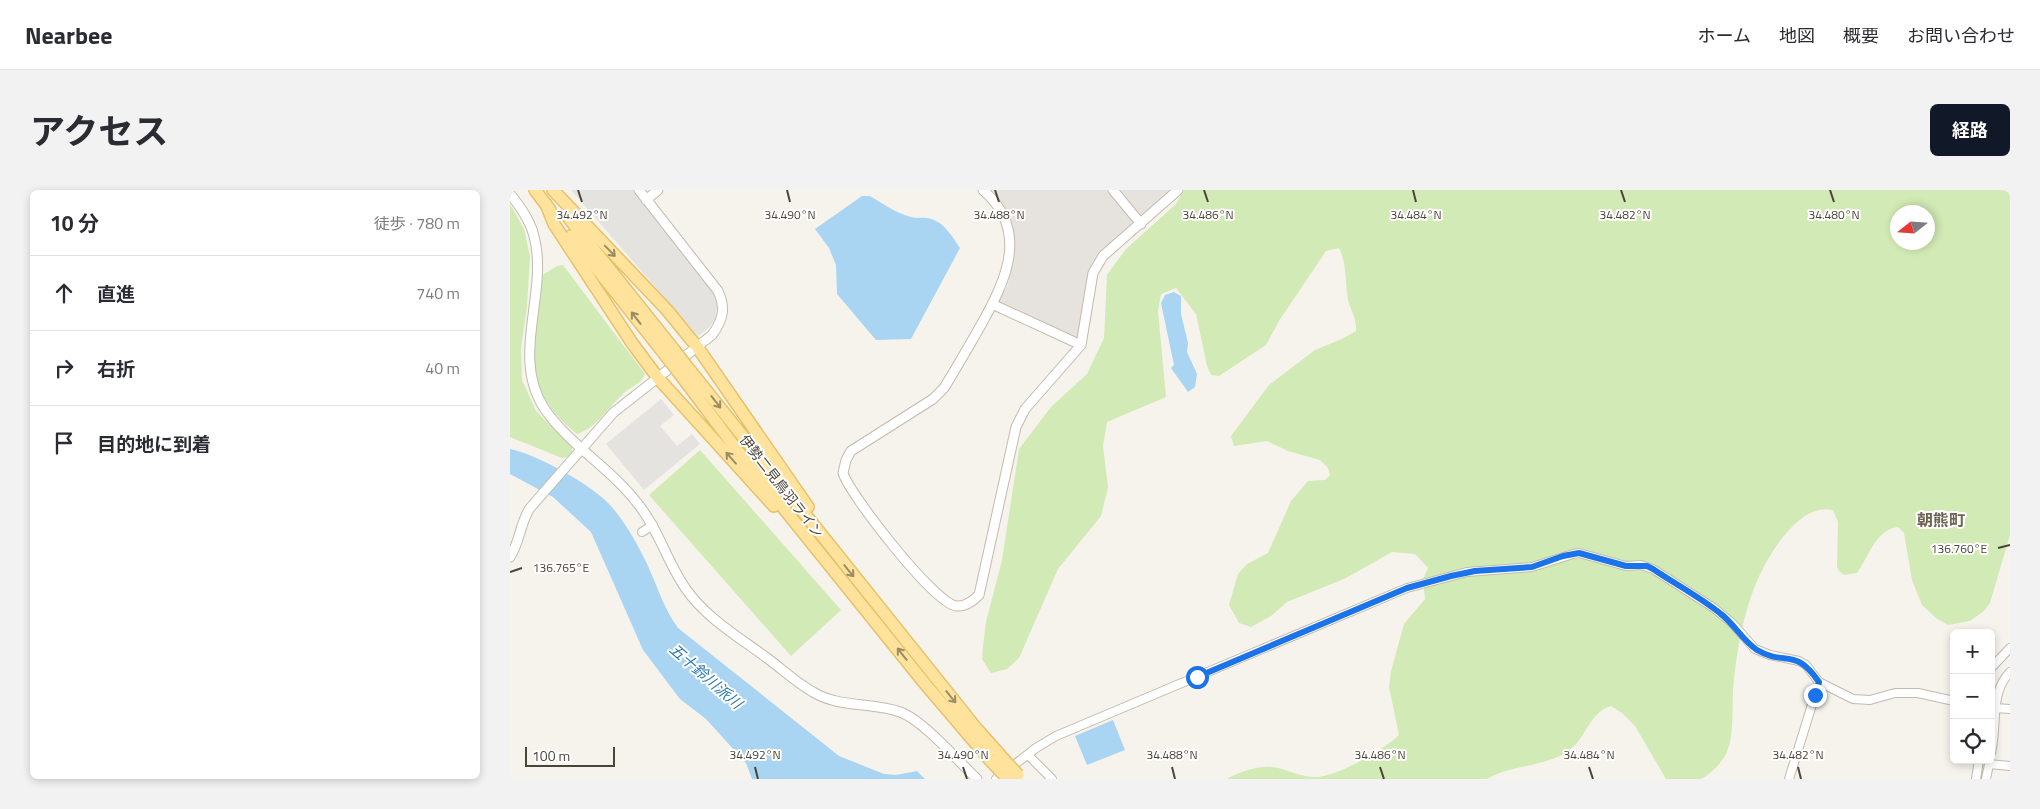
<!DOCTYPE html>
<html lang="ja">
<head>
<meta charset="utf-8">
<style>
  :root { --surface:#fff; --page:#f2f2f3; --text:#2b2b33; --muted:#7c7c81; --line:#e1e1e2; --accent:#111827 }
  body { margin:0; font-family:"Titillium Web","Noto Sans JP",sans-serif; background:var(--page); color:var(--text) }
  .controls { position:absolute; right:15px; bottom:15px; display:grid; overflow:hidden; border-radius:8px; box-shadow:0 2px 8px #0003 }
  .controls button { width:45px; height:45px; display:grid; place-items:center; padding:0; border:0; border-bottom:1px solid var(--line); background:var(--surface); color:var(--text); font:25px sans-serif }
  .compass { position:absolute; left:1380px; top:15px; width:45px; height:45px; border-radius:50%; background:var(--surface); box-shadow:0 2px 8px #0003; rotate:253deg }
  .scale { position:absolute; left:15px; bottom:12px; width:90px; box-sizing:border-box; padding-left:5px; border:2px solid #4b4439; border-top:0; font-size:14px; line-height:18px; white-space:nowrap; color:#4b4439; -webkit-text-stroke:4px #fff; paint-order:stroke }
  .stop { position:absolute; width:15px; height:15px; margin:-11px; border:4px solid #1a73e8; border-radius:50%; background:#fff }
  .stop.end { background:#1a73e8; border-color:#fff; box-shadow:0 1px 5px #0008 }
  .list { margin:0; padding:0; list-style:none }
  h2 { display:flex; justify-content:space-between; align-items:center; height:65px; margin:0; padding:0 20px; font-size:21px }
  h2 small { font-size:16px; font-weight:400; color:var(--muted) }
  .list li { display:grid; grid-template-columns:32px 1fr auto; gap:15px; align-items:center; box-sizing:border-box; height:75px; padding:0 20px; border-top:1px solid var(--line) }
  .list b { display:block; font-size:19px; white-space:nowrap }
  .list em { font-size:16px; font-style:normal; color:var(--muted) }
  .icon { flex:none; width:28px; height:28px; fill:none; stroke:currentColor; stroke-width:2; stroke-linecap:round; stroke-linejoin:round }
  .map { position:relative; flex:none; width:1500px; height:589px; overflow:hidden; border-radius:8px }
  header { display:flex; align-items:center; gap:30px; box-sizing:border-box; height:70px; padding:0 25px; background:var(--surface); border-bottom:1px solid var(--line) }
  header strong { font-size:24px }
  nav { display:flex; gap:28px; margin-inline-start:auto; font-size:18px }
  .intro { display:flex; align-items:center; justify-content:space-between; box-sizing:border-box; height:120px; padding:0 30px }
  h1 { margin:0; font-size:35px }
  .button { padding:12px 22px; border-radius:8px; background:var(--accent); color:#fff; font-size:18px; font-weight:700 }
  main { display:flex; gap:30px; padding:0 30px }
  aside { flex:1; background:var(--surface); border-radius:8px; box-shadow:0 2px 8px #0003 }
  .map>svg:first-child { display:block }
  .industrial { fill:#e6e2dd }
  .green { fill:#d2eab5; fill-rule:evenodd }
  .parking { fill:#e5e3e0 }
  .water { fill:#a9d4f2 }
  .lines { fill:none; stroke-linecap:round; stroke-linejoin:round }
  .minor-casing { stroke:#c2bbae; stroke-width:10 }
  .tertiary-casing { stroke:#c2bbae; stroke-width:11 }
  .primary-casing { stroke:#e6c16a; stroke-width:14 }
  .minor { stroke:#fff; stroke-width:8 }
  .tertiary { stroke:#fff; stroke-width:9 }
  .primary { stroke:#ffe39c; stroke-width:11 }
  .primary-bridge-casing { stroke:#e6c16a; stroke-width:14; stroke-linecap:butt }
  .primary-bridge { stroke:#ffe39c; stroke-width:11 }
  .oneway { stroke:#9c8c66 }
  .route { stroke:#1a73e8; stroke-width:6 }
  .ticks { fill:none; stroke:#4b4439; stroke-width:2 }
  .labels { text-anchor:middle; dominant-baseline:central; stroke-width:4; stroke-linejoin:round; paint-order:stroke }
  .street-label { font-size:14px; fill:#4b4439; stroke:#fff }
  .water-label { font-size:15px; font-style:italic; fill:#2e7ab2; stroke:#fff }
  .quarter-label { font-size:16px; font-weight:bold; fill:#6e6250; stroke:#fff }
  .ticks-label { font-size:12px; text-anchor:middle; fill:#4b4439; stroke:#fff; stroke-width:4; stroke-linejoin:round; paint-order:stroke }
</style>
</head>
<body>
<header>
<strong>Nearbee</strong>
<nav><a>ホーム</a><a>地図</a><a>概要</a><a>お問い合わせ</a></nav>
</header>
<div class="intro"><h1>アクセス</h1><a class="button">経路</a></div>
<main>
<aside>
<h2>10 分<small>徒歩 · 780 m</small></h2>
<ul class="list">
<li><svg class="icon" aria-label="ahead" viewBox="0 0 24 24"><path d="M12 20V5M6 11l6-6 6 6"/></svg><div><b>直進</b></div><em>740 m</em></li>
<li><svg class="icon" aria-label="right" viewBox="0 0 24 24"><path d="M7 20v-9h11M14 6l5 5-5 5"/></svg><div><b>右折</b></div><em>40 m</em></li>
<li><svg class="icon" aria-label="arrive" viewBox="0 0 24 24"><path d="M6 21V4h12l-3 4 3 4H6"/></svg><div><b>目的地に到着</b></div></li>
</ul>
</aside>
<div class="map">
<svg width="1500" height="589" viewBox="0 0 1500 589">
  <rect width="100%" height="100%" fill="#f6f3ec"/>
  <path class="industrial" d="M483,0h180l-71,61 -11,16 -13,74 -80,-38 10,-19 7,-32 -3,-29z"/>
  <path class="green" d="M674,0h826v345l-20,68 -6,8 -14,10 -22,4 -12,-7 -14,-13 -10,-25 -8,-47 -6,-6c-22,2 -30,31 -41,46l-13,2 -5,-4 -2,-4 1,-45 -5,-12c-17,-4 -32,7 -43,19 -40,43 -52,105 -57,162 -1,19 1,44 -6,61 -4,9 -17,24 -27,27 -9,0 -24,0 -34,0l-31,-53 -13,-13 -11,-7c-23,7 -25,34 -44,46 -24,15 -56,13 -80,27h-260c14,-8 35,-15 51,-11 13,3 23,9 37,9 20,1 70,-28 84,-42l-10,-48 2,-16 13,-47 21,-25 -2,-20 5,-11 -13,-14 -23,-2 -46,26 -59,24 -16,14 -20,11 -12,-4 -10,-18 9,-31 9,-10 21,-11 23,-52 17,-20 17,-1 5,-5 -2,-7 -8,-8 -32,-9 -21,-10 -33,5 -3,-10 38,-51 46,-35 27,-11 14,-8c1,-12 -5,-20 -8,-31 -3,-18 -1,-36 -9,-52l-13,3 -47,70 -13,24 -47,31 -8,-1 -4,-9 -11,-52 -20,-26 -15,6 -3,17 8,86 -59,25 -4,24 5,41 -7,29 -43,53 -39,89 -12,11 -16,4 -9,-14 1,-13 3,-24 16,-62 17,-111 32,-42 36,-33 17,-36 3,-63 19,-26 50,-45zM1388,22h30v30h-30z
    M0,14l14,25 6,27 -3,50 -6,43 1,31 14,31 36,36v5l-4,5 -6,1 -52,-21z
    M53,75l82,109c-2,8 -14,13 -20,18 -16,14 -28,36 -48,42 -60,-48 -43,-90 -36,-158l16,-10z
    M190,260l141,160 -50,46 -142,-161z"/>
  <path class="parking" d="M61,0h62l80,100 4,15 -2,15 -7,8 -10,8z
    M151,209l13,16 -14,11 17,20 15,-12 8,10 -56,46 -38,-46z"/>
  <path class="water" d="M352,6h8c13,8 26,17 41,21 8,2 15,-1 23,3 12,5 19,18 26,28l-49,91 -35,1 -39,-46 -1,-29 -7,-17 -14,-19z
    M664,102l7,4v18l7,29 -1,9 10,22 -2,13 -7,5 -17,-24 3,-3 -13,-62 4,-8z
    M0,259c26,5 78,34 97,53 17,17 31,43 41,64 10,22 16,43 30,62l161,128 45,18 12,1 21,-4 8,8h-173l-6,-16 -40,-44 -26,-20 -37,-49 -52,-118 -38,-35 -43,-23z
    M603,530l12,30 -38,15 -12,-29z"/>
  <g class="lines">
    <defs>
      <path id="minor" d="M132,342l11,-7
        M1481,478l19,-20
        M1485,518l15,1
        M1481,563c7,-28 -2,-59 19,-81
        M518,565l24,24
        M1480,570l-1,4 21,2
        M486,589l40,-31 20,-12 351,-148 60,-16 65,-5 41,-13 6,-1 47,13 15,-1 12,4 61,39 18,15 23,26 15,6 29,6 7,4 13,17 34,17 17,1 25,-7h23l36,8
        M1279,589l30,-97
        M1466,589l3,-19
        M1476,589l3,-15"/>
      <path id="tertiary" d="M473,0c47,41 23,90 -2,135 -12,21 -24,42 -37,63l-11,11 -82,52 -5,9 -3,13c7,22 91,130 113,133 9,1 17,-5 23,-11l37,-168 9,-18 56,-64 12,-72 10,-17 75,-66
        M603,0l28,34
        M0,4c10,12 20,26 24,42 15,57 -24,119 10,172 25,37 67,60 94,96 21,26 29,58 48,85 20,29 53,48 81,69 15,11 30,25 46,34 26,16 60,10 87,20 23,8 58,49 77,67
        M136,10l12,-10
        M482,114l89,41
        M0,367c10,-15 10,-34 20,-49l83,-95 99,-78c11,-15 14,-27 6,-44l-79,-101"/>
      <path id="primary" d="M25,0l15,20
        M43,0l114,120 31,38 110,159
        M36,14l8,20 78,119 26,35 116,128
        M58,27l107,134
        M61,46l95,120
        M175,174l291,364 23,26
        M167,180l63,84 186,231 63,74"/>
    </defs>
    <use href="#minor" class="minor-casing"/>
    <use href="#tertiary" class="tertiary-casing"/>
    <use href="#primary" class="primary-casing"/>
    <use href="#minor" class="minor"/>
    <use href="#tertiary" class="tertiary"/>
    <use href="#primary" class="primary"/>
    <defs>
      <path id="primary-bridge" d="M165,161l10,13
        M156,166l11,14
        M489,564l19,21
        M479,569l19,20"/>
    </defs>
    <use href="#primary-bridge" class="primary-bridge-casing"/>
    <use href="#primary-bridge" class="primary-bridge"/>
  </g>
  <defs><path id="oneway-shaft" d="M-6 0H5M1.5-3L5.5 0L1.5 3" fill="none" stroke-width="1.6" stroke-linecap="round" stroke-linejoin="round" transform="scale(1.25)"/></defs>
  <g class="oneway">
    <use href="#oneway-shaft" transform="translate(100 61) rotate(46)"/>
    <use href="#oneway-shaft" transform="translate(126 128) rotate(-128)"/>
    <use href="#oneway-shaft" transform="translate(206 212) rotate(52)"/>
    <use href="#oneway-shaft" transform="translate(221 268) rotate(-131)"/>
    <use href="#oneway-shaft" transform="translate(339 381) rotate(51)"/>
    <use href="#oneway-shaft" transform="translate(392 464) rotate(-128)"/>
    <use href="#oneway-shaft" transform="translate(441 507) rotate(51)"/>
  </g>
  <g class="lines">
    <path class="route" d="M687,487l210,-89 44,-12 24,-5 57,-4 31,-11 16,-3 47,13h21l6,3c22,15 47,28 68,45 13,10 22,27 36,36 29,17 37,-4 62,32l-4,13"/>
  </g>
  <path class="ticks" d="M68,0l4,12M277,0l3,12M485,0l4,12M694,0l4,12M903,0l3,12M1111,0l4,12M1320,0l4,12M1488,358l12,-3M0,382l12,-4M245,577l3,12M453,577l4,12M662,577l3,12M870,577l4,12M1079,577l4,12M1288,577l3,12"/>
  <g class="labels">
    <g class="street-label">
      <text transform="translate(272 296) rotate(52)">伊勢二見鳥羽ライン</text>
    </g>
    <g class="water-label">
      <text transform="translate(196 486) rotate(41)">五十鈴川派川</text>
    </g>
    <g class="quarter-label">
      <text x="1431" y="330">朝熊町</text>
    </g>
  </g>
  <g class="ticks-label">
    <text x="72" y="29">34.492°N</text>
    <text x="280" y="29">34.490°N</text>
    <text x="489" y="29">34.488°N</text>
    <text x="698" y="29">34.486°N</text>
    <text x="906" y="29">34.484°N</text>
    <text x="1115" y="29">34.482°N</text>
    <text x="1324" y="29">34.480°N</text>
    <text x="1449" y="363">136.760°E</text>
    <text x="51" y="382">136.765°E</text>
    <text x="245" y="569">34.492°N</text>
    <text x="453" y="569">34.490°N</text>
    <text x="662" y="569">34.488°N</text>
    <text x="870" y="569">34.486°N</text>
    <text x="1079" y="569">34.484°N</text>
    <text x="1288" y="569">34.482°N</text>
  </g>
</svg>
<div class="controls">
<button>+</button>
<button>−</button>
<button><svg class="icon" aria-label="locate" viewBox="0 0 24 24"><circle cx="12" cy="12" r="6"/><path d="M12 2v4M12 18v4M2 12h4M18 12h4"/></svg></button>
</div>
<svg class="compass" viewBox="-18 -18 36 36"><path d="M0-13l5 13h-10z" fill="#e53935"/><path d="M0 13l5-13h-10z" fill="#7c7c81"/></svg>
<div class="scale">100 m</div>
<div class="stop" style="left:687px;top:487px"></div>
<div class="stop end" style="left:1305px;top:505px"></div>
</div>
</main>
</body>
</html>
